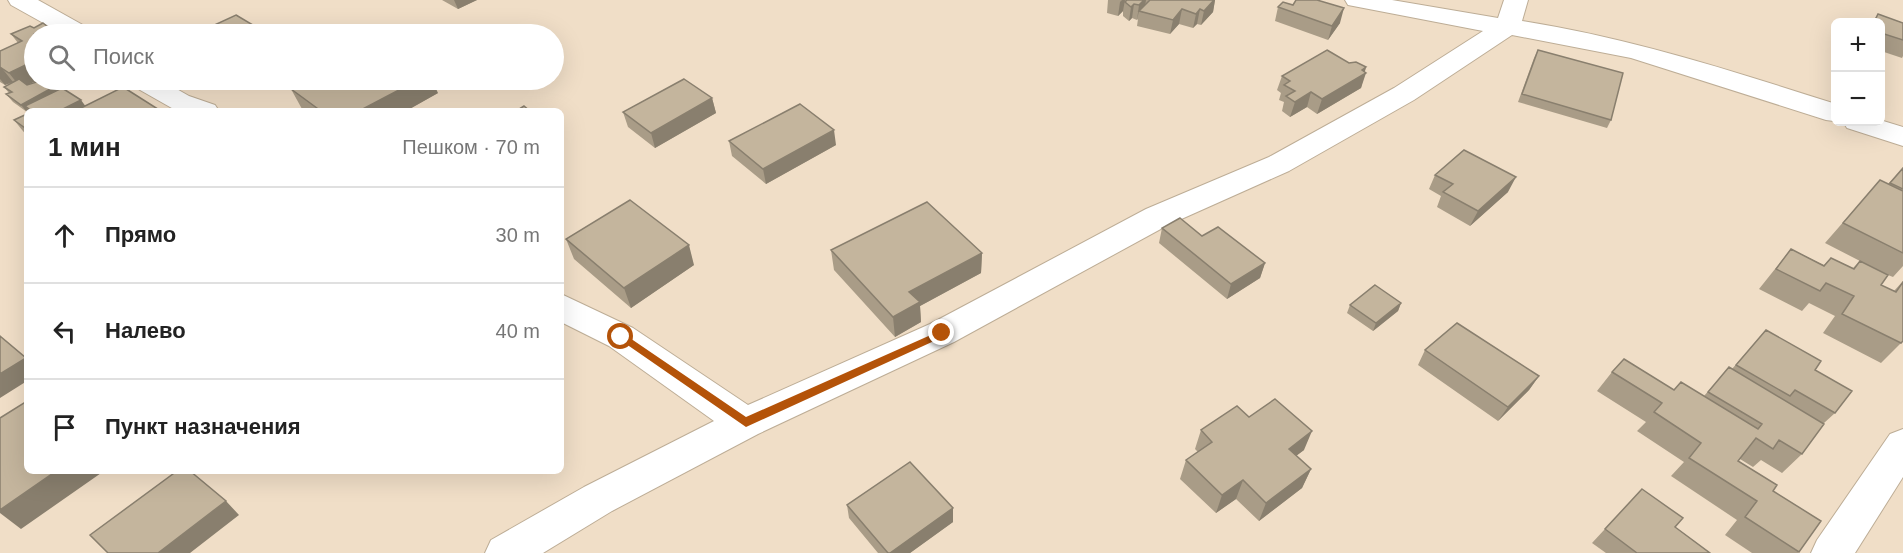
<!DOCTYPE html>
<html lang="ru">
<head>
<meta charset="utf-8">
<style>
  :root { --surface:#fff; --page:#f2f2f2; --text:#222; --muted:#767676; --line:#e0e0e0 }
  body { margin:0; font-family:Helvetica,sans-serif; background:var(--page); color:var(--text) }
  .controls { position:absolute; right:18px; top:18px; display:grid; overflow:hidden; border-radius:9px; box-shadow:0 6px 24px #0002 }
  .controls button { width:54px; height:54px; display:grid; place-items:center; padding:0; border:0; border-bottom:2px solid var(--line); background:var(--surface); color:var(--text); font:30px sans-serif }
  .stop { position:absolute; width:18px; height:18px; margin:-14px; border:4px solid #b45309; border-radius:50%; background:#fff }
  .stop.end { background:#b45309; border-color:#fff; box-shadow:0 2px 6px #0008 }
  .list { margin:0; padding:0; list-style:none }
  h2 { display:flex; justify-content:space-between; align-items:center; height:78px; margin:0; padding:0 24px; font-size:26px }
  h2 small { font-size:20px; font-weight:400; color:var(--muted) }
  .list li { display:grid; grid-template-columns:39px 1fr auto; gap:18px; align-items:center; box-sizing:border-box; height:96px; padding:0 24px; border-top:2px solid var(--line) }
  .list b { display:block; font-size:22px; white-space:nowrap }
  .list em { font-size:20px; font-style:normal; color:var(--muted) }
  .icon { flex:none; width:33px; height:33px; fill:none; stroke:currentColor; stroke-width:2; stroke-linecap:round; stroke-linejoin:round }
  .map { position:relative; flex:none; width:1903px; height:553px; overflow:hidden }
  .search { position:absolute; background:var(--surface); box-shadow:0 6px 24px #0002; left:24px; top:24px; width:540px; height:66px; display:flex; align-items:center; gap:15px; box-sizing:border-box; padding:0 21px; border-radius:33px; color:var(--muted); font-size:22px }
  .panel { position:absolute; background:var(--surface); box-shadow:0 6px 24px #0002; left:24px; top:108px; width:540px; height:366px; border-radius:9px }
  .map>svg:first-child { display:block }
  .lines { fill:none; stroke-linecap:round; stroke-linejoin:round }
  .street-casing { stroke:#bdad96; stroke-width:2 }
  .street { fill:#fff; fill-rule:evenodd }
  .wall { fill:#a99c87 }
  .shaded-wall { fill:#897f6e }
  .building { fill:#c4b59d; stroke:#897f6e; stroke-width:1.5 }
  .route { fill:#b45309 }
</style>
</head>
<body>
<div class="map">
<svg width="1903" height="553" viewBox="0 0 1903 553">
  <rect width="100%" height="100%" fill="#f0dec7"/>
  <g class="lines">
    <defs>
      <path id="street" d="M8,0h30l52,29 4,5h-31l-52,-29z
        M1345,0h47l106,18 6,-18h24l-6,21c108,17 210,50 314,83v18h5l-15,-2 -195,-62 -119,-23 -98,65 -125,71 -121,54 -214,117 -196,92 -146,77 -69,42h-58l6,-13 93,-53 130,-66 -105,-75 -48,-24v-28l72,34 115,77 182,-81 216,-115 123,-52 125,-69 89,-57 -135,-26z
        M129,80h32l28,16 26,9 4,6h-42l-44,-25z
        M1880,120l23,7v19l-56,-18 -4,-6z
        M1903,429v48l-48,76h-44l6,-13 73,-106z"/>
    </defs>
    <use href="#street" class="street-casing"/>
    <use href="#street" class="street"/>
  </g>
  <path class="wall" d="M442,0h35l-19,9z
    M1108,0h107l-2,12 -12,13 -4,-1 -4,4 -14,-4 -9,10 -33,-8 1,-7 -1,1 -5,-2 -3,3 -6,-5v-5l-5,5 -11,-3z
    M1278,7l62,16 -12,17 -53,-19z
    M1878,14l25,9v33l-1,2 -21,-7v-29h-15l2,-2 5,1z
    M30,26l4,54h4l-10,4 38,7 19,15 76,5h-134v1l-14,-10 -7,-8 3,-1 -5,-6 9,-5 -8,3 -5,-3v-31l18,-8 -7,-9z
    M1538,50l73,70 -4,8 -89,-26 16,-44z
    M1349,63l17,4 -5,21 -44,26 -10,-7 -17,10 -8,-6 2,-9 -5,-2 2,-7 -4,-3 5,-14z
    M291,89l147,4 -32,18h-101l-3,-2z
    M712,98l4,15 -61,35 -27,-21 -5,-15z
    M27,114v22l-13,-16z
    M729,141l107,4 -70,39 -34,-28z
    M1903,168v98l-10,11 -5,-2 -7,10 13,6 9,-10v60l-22,22 -58,-30 12,-17 -26,-13 -7,8 -43,-22 32,-40 33,16 7,-7 22,10 7,-7 -35,-18 55,-63 8,4z
    M1435,175l73,17 -38,34 -33,-19 4,-11 -12,-7z
    M1162,228l40,8 63,27 -5,15 -33,21 -68,-56z
    M566,239l128,26 -63,43 -57,-49z
    M831,250l151,3 -1,20 -61,33 1,16 -26,15 -61,-67z
    M1401,303l-3,8 -25,20 -26,-18 3,-8z
    M1766,330l49,40 20,43 -11,10 -22,31 -20,19 -21,-13 -8,7 -13,-8 -2,2 35,30 48,30 -23,32h-46l-27,-18 12,-15 -66,-44 13,-14 -47,-31 9,-9 -49,-31 15,-19 62,18 30,6 25,-29 3,2z
    M1425,350l114,26 -10,14 -31,31 -80,-56z
    M1249,417l55,33 -8,6 15,13 -9,19 -43,33 -23,-22 -20,14 -36,-34 6,-19 12,-8 -3,-3 6,-19z
    M1642,489l33,38 35,26h-104l-14,-10z
    M847,505l106,3v14l-43,31h-32l-29,-35z"/>
  <path class="shaded-wall" d="M454,0h23l-19,9z
    M1122,0h3l-2,11 -5,5 2,-14z
    M1144,0h2l-2,13 -5,-2 -2,9 2,-15z
    M1214,0h1l-2,12 -12,13 3,-14z
    M1134,4l-2,14 -3,3 2,-14z
    M1344,8l-4,15 -12,17 4,-14z
    M1182,9l-3,15 -9,10 3,-14z
    M1200,9l-3,15 -4,4 3,-14z
    M48,27l6,7h-11l-3,-3z
    M263,31l3,3h-10z
    M34,61v19h4l-17,8 -12,-15z
    M0,67h1l12,15 -8,3 -5,-6z
    M1366,67l-2,7 2,-1 -5,15 -44,26 5,-15z
    M418,80h14l6,13 -32,18h-47z
    M61,83l6,8 -42,15 4,5h-2v1l-6,-7z
    M1311,92l-4,15 -17,10 5,-15z
    M712,98l4,15 -61,35 -4,-15z
    M81,100l8,11h-30z
    M834,130l2,15 -70,39 -3,-15z
    M1516,177l-8,15 -38,34 8,-15z
    M689,245l5,20 -63,43 -7,-20z
    M982,253l-1,20 -61,33 1,16 -26,15 -2,-20 16,-25z
    M1265,263l-5,15 -33,21 4,-15z
    M1401,303l-3,8 -25,20 3,-8z
    M26,358l1,1v22l-27,17v-24z
    M1539,376l-10,14 -31,31 10,-14z
    M1312,431l-8,19 -23,17 8,-18z
    M1311,469l-9,19 -43,33 7,-18z
    M56,471h48l-83,58 -21,-16v-3z
    M1243,480l-7,19 -20,14 6,-18z
    M226,501l13,14 -49,38h-32z
    M953,508v14l-43,31h-20z"/>
  <path class="building" d="M1127,0h17l-5,5 -5,-1 -3,3 -6,-5z
    M1150,0h64l-10,11 -4,-2 -4,5 -14,-5 -9,11 -34,-9z
    M1296,0h21l27,8 -12,18 -54,-19 5,-5 10,3z
    M1878,14l25,9v17l-22,-7v-11h-15l2,-2 6,2z
    M236,15l27,16 -7,3h-61z
    M43,23l5,4 -8,4 6,3h-12v27l-25,12 -9,-6v-16l22,-10 -11,-7 19,-8 4,2z
    M1327,50l22,13 7,-1 10,5 -4,3 4,3 -44,26 -11,-7 -16,10 -9,-6 9,-5 -11,-6 6,-4 -8,-5z
    M1538,50l85,23 -12,47 -89,-26z
    M19,79l8,6 16,-5h12l6,3 -40,22 -15,-11 6,-2 -8,-5z
    M684,79l28,19 -61,35 -28,-21z
    M310,80h108l-59,31h-38l-30,-22z
    M123,87l38,24h-86z
    M62,88l19,12 -22,11h-27l-7,-5z
    M800,104l34,26 -71,39 -34,-28z
    M524,106l6,5h-14z
    M27,114v13l-2,1 -11,-8z
    M1464,150l52,27 -38,34 -35,-19 10,-8 -18,-9z
    M1903,168v21l-13,-6z
    M1880,180l23,11v62l-60,-30z
    M630,200l59,45 -65,43 -58,-49z
    M927,202l55,51 -73,39 11,10 -27,15 -62,-67z
    M1180,218l22,18 16,-9 47,36 -34,21 -69,-56z
    M1791,249l33,17 7,-8 23,11 6,-8 28,14 -7,10 15,7 7,-10v59l-2,2 -59,-29 12,-18 -28,-13 -6,8 -44,-22z
    M1375,285l26,18 -25,20 -26,-18z
    M1457,323l82,53 -31,31 -83,-57z
    M1766,330l55,31 -6,9 37,21 -17,22 -40,-23 -5,6 -54,-31z
    M0,336l26,22 -26,16z
    M1624,359l50,31 7,-8 77,47 4,-5 -54,-32 21,-25 95,57 -22,30 -23,-14 -6,9 -17,-11 -18,23 39,24 -4,6 48,30 -22,31 -54,-35 12,-16 -68,-43 12,-15 -47,-31 8,-9 -50,-31z
    M1275,399l37,32 -23,18 22,20 -45,34 -23,-23 -21,15 -36,-35 26,-18 -11,-12 36,-24 12,11z
    M27,401v70h29l-56,39v-92z
    M910,462l43,46 -63,45h-2l-41,-48z
    M177,471h13l36,30 -68,52h-50l-18,-18z
    M1642,489l41,29 -8,9 35,26h-73l-32,-24z"/>
  <path class="route" d="M942,330l3,1v5l-199,91 -130,-90 5,-4 3,1 122,83z"/>
</svg>
<div class="controls">
<button>+</button>
<button>−</button>
</div>
<div class="stop" style="left:621px;top:337px"></div>
<div class="stop end" style="left:942px;top:333px"></div>
<div class="search"><svg class="icon" aria-label="search" viewBox="0 0 24 24"><circle cx="10" cy="10" r="6"/><path d="M15 15l6 6"/></svg>Поиск</div>
<section class="panel">
<h2>1 мин<small>Пешком · 70 m</small></h2>
<ul class="list">
<li><svg class="icon" aria-label="ahead" viewBox="0 0 24 24"><path d="M12 20V5M6 11l6-6 6 6"/></svg><div><b>Прямо</b></div><em>30 m</em></li>
<li><svg class="icon" aria-label="left" viewBox="0 0 24 24"><path d="M17 20v-9H6M10 6l-5 5 5 5"/></svg><div><b>Налево</b></div><em>40 m</em></li>
<li><svg class="icon" aria-label="arrive" viewBox="0 0 24 24"><path d="M6 21V4h12l-3 4 3 4H6"/></svg><div><b>Пункт назначения</b></div></li>
</ul>
</section>
</div>
</body>
</html>
